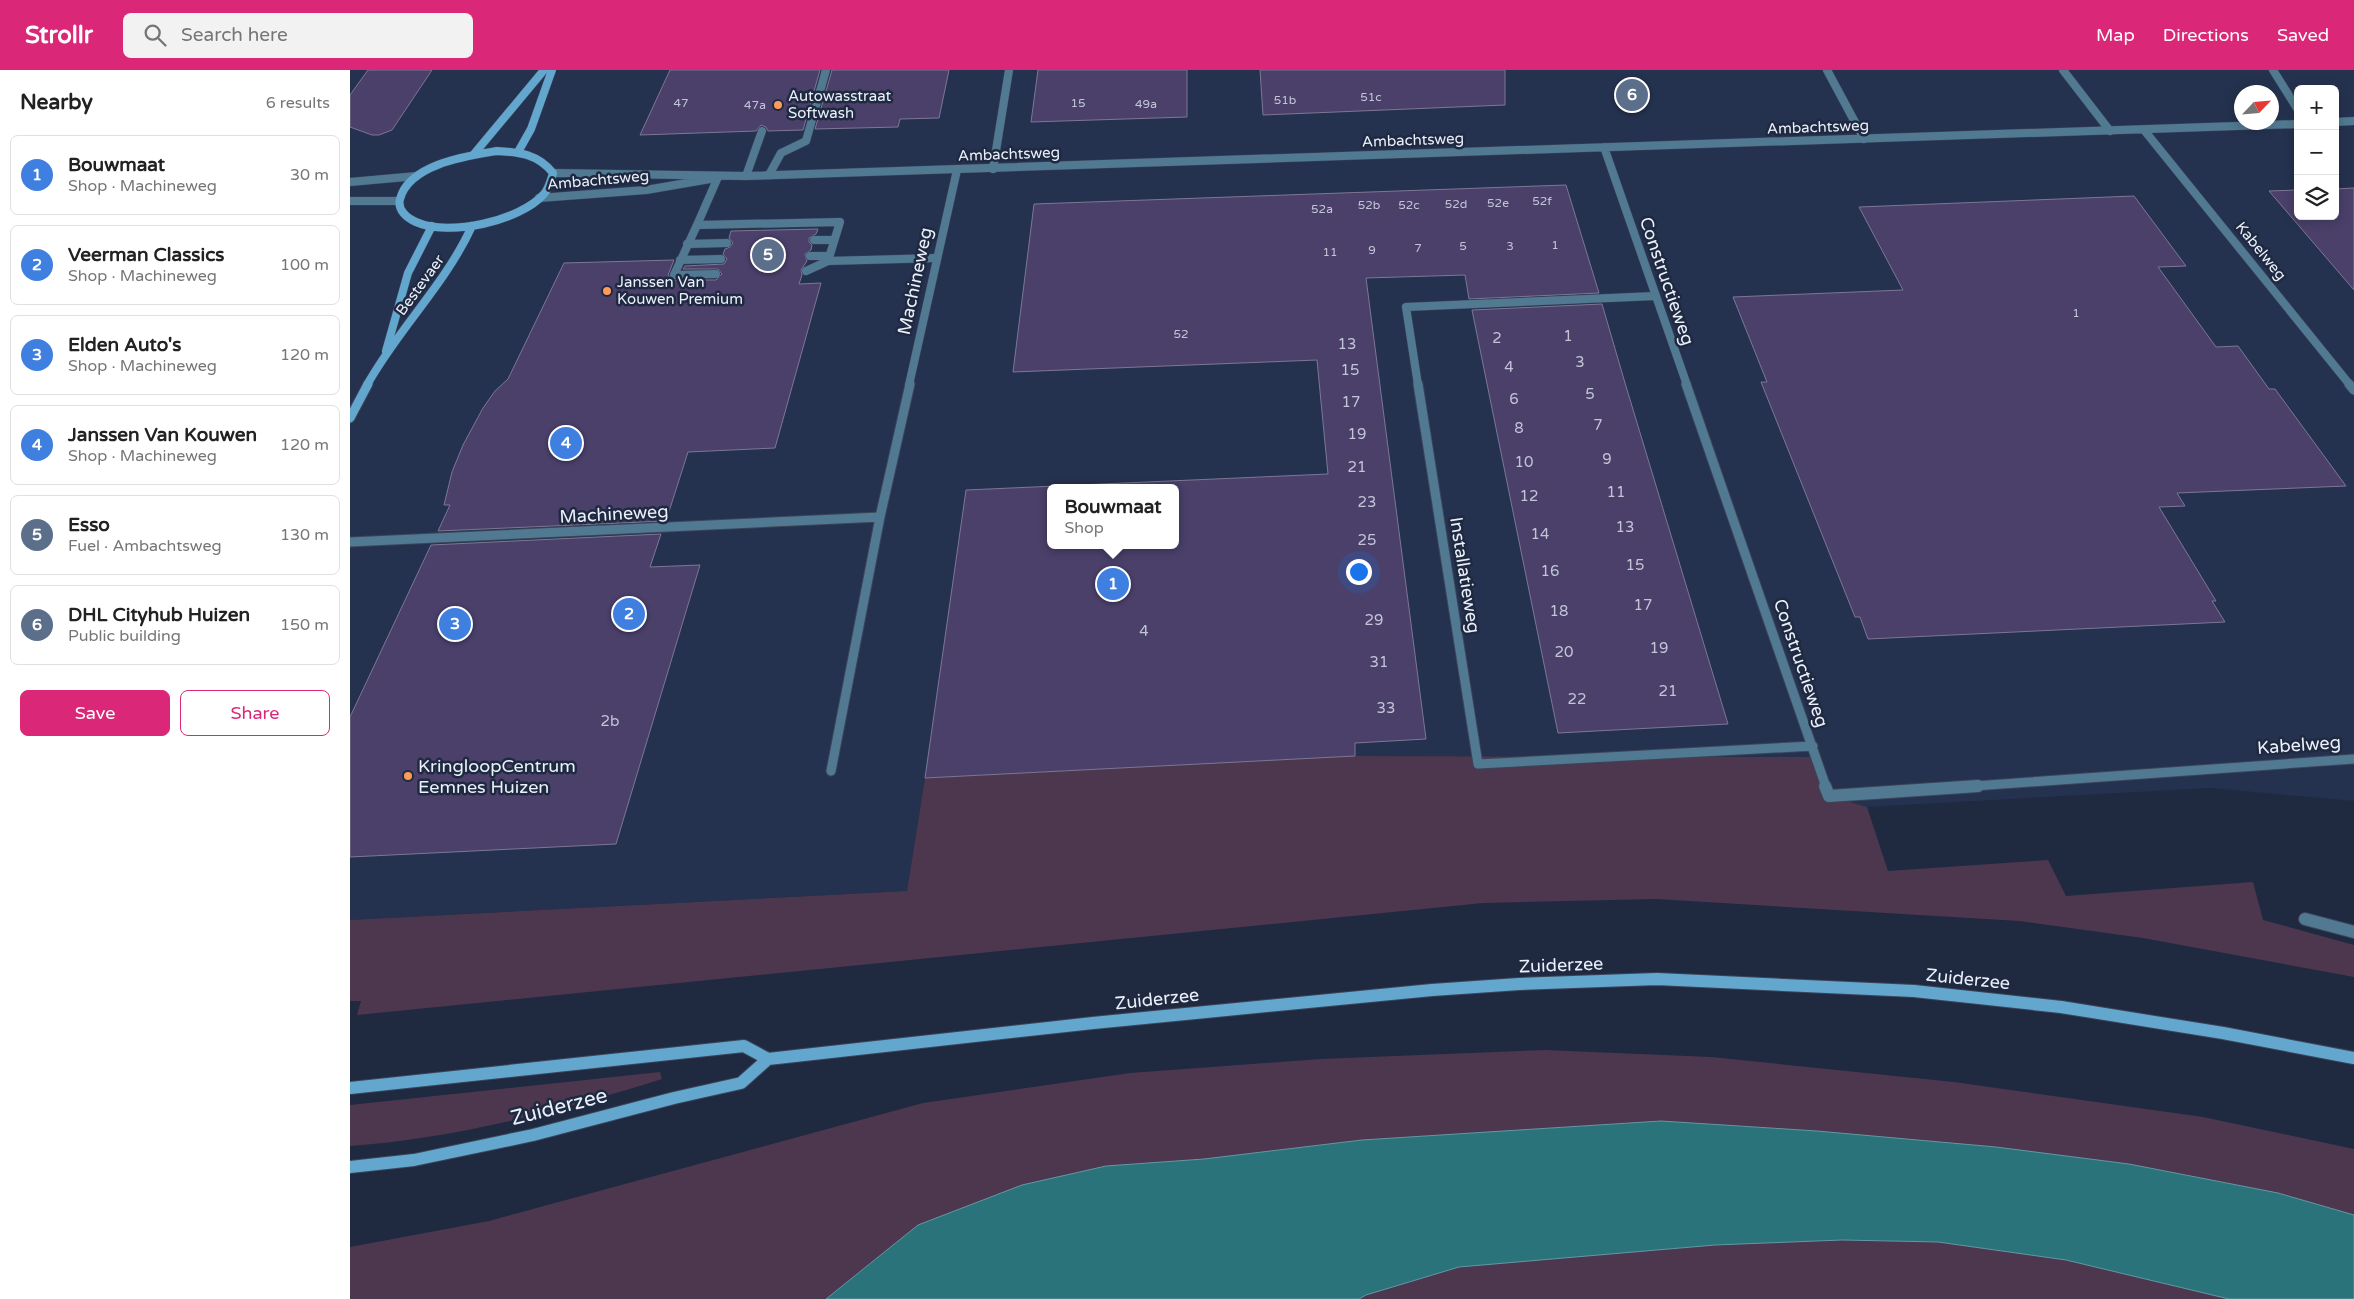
<!DOCTYPE html>
<html lang="en">
<head>
<meta charset="utf-8">
<style>
  :root { --surface:#fff; --page:#f2f2f2; --text:#222; --muted:#767676; --line:#e0e0e0; --accent:#db2777 }
  body { margin:0; font-family:"Varela Round",sans-serif; background:var(--page); color:var(--text) }
  .controls { position:absolute; right:15px; top:15px; display:grid; overflow:hidden; border-radius:8px; box-shadow:0 2px 12px #0003 }
  .controls button { width:45px; height:45px; display:grid; place-items:center; padding:0; border:0; border-bottom:1px solid var(--line); background:var(--surface); color:var(--text); font:25px sans-serif }
  .compass { position:absolute; left:1884px; top:15px; width:45px; height:45px; border-radius:50%; background:var(--surface); box-shadow:0 2px 12px #0003; rotate:64deg }
  .you { position:absolute; left:1008px; top:501px; width:18px; height:18px; margin:-12px; border:4px solid #fff; border-radius:50%; background:#1a73e8; box-shadow:0 0 0 8px #1a73e833 }
  .badge { display:grid; place-items:center; width:32px; height:32px; border-radius:50%; background:var(--accent); color:#fff; font-size:16px; font-weight:700 }
  .pin { position:absolute; translate:-50% -50%; border:2px solid #fff; box-shadow:0 1px 5px #0006 }
  .popup { position:absolute; left:697px; top:414px; width:132px; height:65px; box-sizing:border-box; display:grid; place-content:center; border-radius:8px; background:var(--surface); filter:drop-shadow(0 1px 4px #0005); font-size:16px; white-space:nowrap; color:var(--muted) }
  .popup b { font-size:19px; color:var(--text) }
  .popup::after { content:''; position:absolute; left:50%; top:100%; margin-left:-10px; border:10px solid transparent; border-top-color:var(--surface) }
  .list { margin:0; padding:0; list-style:none }
  h2 { display:flex; justify-content:space-between; align-items:center; height:65px; margin:0; padding:0 20px; font-size:21px }
  h2 small { font-size:16px; font-weight:400; color:var(--muted) }
  .list li { display:grid; grid-template-columns:32px 1fr auto; gap:15px; align-items:center; box-sizing:border-box; height:80px; margin:0 10px 10px; padding:0 10px; border:1px solid var(--line); border-radius:8px }
  .list b { display:block; font-size:19px; white-space:nowrap }
  .list p { margin:0; font-size:16px; white-space:nowrap; color:var(--muted) }
  .list em { font-size:16px; font-style:normal; color:var(--muted) }
  .actions { display:flex; gap:10px; padding:15px 20px }
  .actions a { flex:1; padding:11px 0; border:1px solid var(--accent); border-radius:8px; text-align:center; font-size:18px; color:var(--accent) }
  .actions .main { background:var(--accent); color:#fff }
  .icon { flex:none; width:28px; height:28px; fill:none; stroke:currentColor; stroke-width:2; stroke-linecap:round; stroke-linejoin:round }
  .map { position:relative; flex:none; width:2004px; height:1229px; overflow:hidden }
  header { display:flex; align-items:center; gap:30px; box-sizing:border-box; height:70px; padding:0 25px; background:var(--accent); color:#fff }
  header strong { font-size:24px }
  nav { display:flex; gap:28px; margin-inline-start:auto; font-size:18px }
  .search { width:350px; height:45px; background:var(--page); display:flex; align-items:center; gap:12px; box-sizing:border-box; padding:0 18px; border-radius:8px; color:var(--muted); font-size:19px }
  main { display:flex }
  aside { flex:1; background:var(--surface) }
  .map>svg:first-child { display:block }
  .built { fill:#25324f; fill-rule:evenodd }
  .green { fill:#4d374e }
  .water { fill:#2a737b; stroke:#6498a2 }
  .building { fill:#4a406a; stroke:#7d7794; fill-rule:evenodd }
  .lines { fill:none; stroke-linecap:round; stroke-linejoin:round }
  .lane-far1-casing { stroke:#3b455a; stroke-width:9 }
  .lane-casing { stroke:#3b455a; stroke-width:14 }
  .street-far2-casing { stroke:#3b455a; stroke-width:9 }
  .street-far1-casing { stroke:#3b455a; stroke-width:11 }
  .street-casing { stroke:#3b455a; stroke-width:14 }
  .secondary-far2-casing { stroke:#3b455a; stroke-width:9 }
  .secondary-far1-casing { stroke:#3b455a; stroke-width:11 }
  .secondary-casing { stroke:#3b455a; stroke-width:14 }
  .lane-far1 { stroke:#517a92; stroke-width:8 }
  .lane { stroke:#517a92; stroke-width:12 }
  .street-far2 { stroke:#517a92; stroke-width:8 }
  .street-far1 { stroke:#517a92; stroke-width:9 }
  .street { stroke:#517a92; stroke-width:12 }
  .secondary-far2 { stroke:#63a7ce; stroke-width:8 }
  .secondary-far1 { stroke:#63a7ce; stroke-width:9 }
  .secondary { stroke:#63a7ce; stroke-width:12 }
  .poi-dot { fill:#ff9b59; stroke:#1f2940; stroke-width:2 }
  .labels { text-anchor:middle; dominant-baseline:central; stroke-width:5; stroke-linejoin:round; paint-order:stroke }
  .far-number-label { font-size:12px; fill:#c2c4d8 }
  .far-poi-label { font-size:15px; fill:#eaf0fc; stroke:#1f2940; text-anchor:start }
  .far-street-label { font-size:15px; fill:#eaf0fc; stroke:#1f2940 }
  .number-label { font-size:15px; fill:#c2c4d8 }
  .street-label { font-size:18px; fill:#eaf0fc; stroke:#1f2940 }
  .poi-label { font-size:18px; fill:#eaf0fc; stroke:#1f2940; text-anchor:start }
  .near-street-label { font-size:21px; fill:#eaf0fc; stroke:#1f2940 }
</style>
</head>
<body>
<header>
<strong>Strollr</strong>
<div class="search"><svg class="icon" aria-label="search" viewBox="0 0 24 24"><circle cx="10" cy="10" r="6"/><path d="M15 15l6 6"/></svg>Search here</div>
<nav><a>Map</a><a>Directions</a><a>Saved</a></nav>
</header>
<main>
<aside>
<h2>Nearby<small>6 results</small></h2>
<ul class="list">
<li><span class="badge" style="background:#3f7fe0">1</span><div><b>Bouwmaat</b><p>Shop · Machineweg</p></div><em>30 m</em></li>
<li><span class="badge" style="background:#3f7fe0">2</span><div><b>Veerman Classics</b><p>Shop · Machineweg</p></div><em>100 m</em></li>
<li><span class="badge" style="background:#3f7fe0">3</span><div><b>Elden Auto's</b><p>Shop · Machineweg</p></div><em>120 m</em></li>
<li><span class="badge" style="background:#3f7fe0">4</span><div><b>Janssen Van Kouwen</b><p>Shop · Machineweg</p></div><em>120 m</em></li>
<li><span class="badge" style="background:#5c6f8a">5</span><div><b>Esso</b><p>Fuel · Ambachtsweg</p></div><em>130 m</em></li>
<li><span class="badge" style="background:#5c6f8a">6</span><div><b>DHL Cityhub Huizen</b><p>Public building</p></div><em>150 m</em></li>
</ul>
<div class="actions"><a class="main">Save</a><a>Share</a></div>
</aside>
<div class="map">
<svg width="2004" height="1229" viewBox="0 0 2004 1229">
  <rect width="100%" height="100%" fill="#1f2940"/>
  <path class="built" d="M0,0h2004v731l-145,-13 -342,19 -38,-11 -13,-39 -465,-1 -426,22 -18,113 -557,29zM1948,19h37v127h-37zM1892,22h30v30h-30zM700,418h126v57h-126z"/>
  <path class="green" d="M1001,686l465,1 13,39 38,11 21,64 160,-11 18,36 187,-14 10,38 91,25v32l-211,-39 -124,-17 -363,-22 -173,4 -1126,112 4,-14h-11v-81l557,-29 18,-113z
    M1195,980l166,7 243,25 249,35 151,32v66l-76,-22 -149,-29 -133,-17 -179,-16 -156,-10 -299,19 -158,19 -98,7 -188,59 -92,74h-476v-52l139,-26 434,-118 207,-30 191,-14z
    M310,1002l2,7c-102,32 -206,59 -312,67v-41z
    M1492,1170l96,2 128,18 163,39h-870l7,-4 93,-28 256,-22z"/>
  <path class="water" d="M1311,1051l156,10 179,16 133,17 149,29 76,22v84h-125l-163,-39 -128,-18 -96,-2 -127,5 -256,22 -93,28 -7,4h-533l92,-74 104,-40 84,-19 98,-7 158,-19z"/>
  <path class="building" d="M18,0h64l-40,60 -13,5h-7l-22,-8v-32z
    M320,0h150l-17,60 -35,1 -2,-4 -5,-2 -5,6 -116,4z
    M482,0h117l-10,48 -39,1 -2,8 -83,2z
    M688,0h149v47l-156,5z
    M910,0h245v35l-242,10z
    M1216,115l33,108 -130,6 -4,-24 -99,3 60,461 -71,4v13l-430,22 41,-288 362,-16 -11,-114 -304,12 21,-168zM700,418h126v57h-126z
    M2004,118v102l-85,-99 29,-1v26h37v-27z
    M1784,126l52,70 -28,1 58,80 22,-1 31,43h6l71,97 -169,7 8,13 -26,1 57,94h-4l13,21 -357,17 -8,-22h-5l-94,-235h6l-34,-85 170,-7 -44,-83z
    M468,159l-2,5 -7,4v4l3,3 -1,5 -6,4 2,7 -6,9 1,5 -3,9 22,-1 -46,165 -87,4 -22,69 -228,10 12,-26h-6l8,-33 11,-27 20,-37 12,-17 13,-12 56,-116 110,-3 -6,15 4,5h44l6,-6 -4,-5h-35l2,-3 39,-2 3,-5 -4,-5 2,-5 5,-2 3,-4 -4,-5 2,-7z
    M1252,234l23,79 103,341 -170,9 -86,-423z
    M311,464l-11,33 50,-2 -84,279 -266,13v-140l81,-172z"/>
  <g class="lines">
    <defs>
      <path id="lane-far1" d="M1713,0l47,61
        M1923,0l25,40
        M419,105l12,-22 25,-12 20,-71
        M396,106l16,-45
        M368,107l-21,48 143,-3 -12,39 109,-3
        M347,155l-23,50 42,-1
        M464,170h20
        M337,174l40,-1
        M460,186h19
        M330,190l41,-1
        M456,201l22,-10"/>
      <path id="lane" d="M1955,849l49,13"/>
      <path id="street-far2" d="M1477,0l37,69
        M1985,52l19,-1
        M1794,60l206,255
        M1254,77l83,238
        M643,99l16,-99
        M203,103l193,3 1552,-52
        M0,112l67,-6
        M189,128l107,-8 64,-11
        M0,131h48
        M559,315l48,-215
        M1068,315l-12,-78 249,-11"/>
      <path id="street-far1" d="M1068,314l60,380 335,-18
        M1336,314l140,403
        M1999,314l5,6
        M0,472l530,-25
        M481,701l49,-254 30,-133
        M1610,717l394,-28"/>
      <path id="street" d="M1475,716l4,10 149,-10"/>
      <path id="secondary-far2" d="M147,81c22,1 41,3 56,22 -2,7 -4,15 -9,21 -24,27 -95,43 -128,28 -9,-4 -19,-12 -16,-23 9,-35 67,-43 97,-48z
        M168,82l13,-23 21,-59
        M124,84l70,-84
        M36,281l22,-78 24,-47
        M17,315c31,-56 78,-100 105,-159"/>
      <path id="secondary-far1" d="M0,348l18,-34"/>
      <path id="secondary" d="M0,1018l394,-42 24,13 325,-36 339,-33 87,-6 138,-5 257,12 147,16 162,26 131,25
        M0,1097l64,-7 119,-25 141,-37 67,-15 27,-24"/>
    </defs>
    <use href="#lane-far1" class="lane-far1-casing"/>
    <use href="#lane" class="lane-casing"/>
    <use href="#street-far2" class="street-far2-casing"/>
    <use href="#street-far1" class="street-far1-casing"/>
    <use href="#street" class="street-casing"/>
    <use href="#secondary-far2" class="secondary-far2-casing"/>
    <use href="#secondary-far1" class="secondary-far1-casing"/>
    <use href="#secondary" class="secondary-casing"/>
    <use href="#lane-far1" class="lane-far1"/>
    <use href="#lane" class="lane"/>
    <use href="#street-far2" class="street-far2"/>
    <use href="#street-far1" class="street-far1"/>
    <use href="#street" class="street"/>
    <use href="#secondary-far2" class="secondary-far2"/>
    <use href="#secondary-far1" class="secondary-far1"/>
    <use href="#secondary" class="secondary"/>
  </g>
  <g class="poi-dot">
    <circle cx="428" cy="35" r="5"/>
    <circle cx="257" cy="221" r="5"/>
    <circle cx="58" cy="706" r="5"/>
  </g>
  <g class="labels">
    <g class="far-number-label">
      <text x="1021" y="27">51c</text>
      <text x="935" y="30">51b</text>
      <text x="331" y="33">47</text>
      <text x="728" y="33">15</text>
      <text x="796" y="34">49a</text>
      <text x="405" y="35">47a</text>
      <text x="1192" y="131">52f</text>
      <text x="1148" y="133">52e</text>
      <text x="1106" y="134">52d</text>
      <text x="1019" y="135">52b</text>
      <text x="1059" y="135">52c</text>
      <text x="972" y="139">52a</text>
      <text x="1205" y="175">1</text>
      <text x="1113" y="176">5</text>
      <text x="1160" y="176">3</text>
      <text x="1068" y="178">7</text>
      <text x="1022" y="180">9</text>
      <text x="980" y="182">11</text>
      <text x="1726" y="243">1</text>
      <text x="831" y="264">52</text>
    </g>
    <g class="far-poi-label">
      <text x="438" y="26">Autowasstraat<tspan x="438" dy="17">Softwash</tspan></text>
      <text x="267" y="212">Janssen Van<tspan x="267" dy="17">Kouwen Premium</tspan></text>
    </g>
    <g class="far-street-label">
      <text transform="translate(1468 57) rotate(-2)">Ambachtsweg</text>
      <text transform="translate(1063 70) rotate(-2)">Ambachtsweg</text>
      <text transform="translate(659 84) rotate(-2)">Ambachtsweg</text>
      <text transform="translate(248 110) rotate(-5)">Ambachtsweg</text>
      <text transform="translate(1911 181) rotate(51)">Kabelweg</text>
      <text transform="translate(70 215) rotate(-54)">Bestevaer</text>
    </g>
    <g class="number-label">
      <text x="1218" y="266">1</text>
      <text x="1147" y="268">2</text>
      <text x="997" y="274">13</text>
      <text x="1230" y="292">3</text>
      <text x="1159" y="297">4</text>
      <text x="1000" y="300">15</text>
      <text x="1240" y="324">5</text>
      <text x="1164" y="329">6</text>
      <text x="1001" y="332">17</text>
      <text x="1248" y="355">7</text>
      <text x="1169" y="358">8</text>
      <text x="1007" y="364">19</text>
      <text x="1257" y="389">9</text>
      <text x="1174" y="392">10</text>
      <text x="1007" y="397">21</text>
      <text x="1266" y="422">11</text>
      <text x="1179" y="426">12</text>
      <text x="1017" y="432">23</text>
      <text x="1275" y="457">13</text>
      <text x="1190" y="464">14</text>
      <text x="1017" y="470">25</text>
      <text x="1285" y="495">15</text>
      <text x="1200" y="501">16</text>
      <text x="1293" y="535">17</text>
      <text x="1209" y="541">18</text>
      <text x="1024" y="550">29</text>
      <text x="794" y="561">4</text>
      <text x="1309" y="578">19</text>
      <text x="1214" y="582">20</text>
      <text x="1029" y="592">31</text>
      <text x="1318" y="621">21</text>
      <text x="1227" y="629">22</text>
      <text x="1036" y="638">33</text>
      <text x="260" y="651">2b</text>
    </g>
    <g class="street-label">
      <text transform="translate(565 211) rotate(-78)">Machineweg</text>
      <text transform="translate(1317 211) rotate(71)">Constructieweg</text>
      <text transform="translate(264 444) rotate(-3)">Machineweg</text>
      <text transform="translate(1115 505) rotate(81)">Installatieweg</text>
      <text transform="translate(1451 593) rotate(71)">Constructieweg</text>
      <text transform="translate(1949 675) rotate(-4)">Kabelweg</text>
      <text transform="translate(1211 895) rotate(-2)">Zuiderzee</text>
      <text transform="translate(1618 909) rotate(6)">Zuiderzee</text>
      <text transform="translate(807 929) rotate(-6)">Zuiderzee</text>
    </g>
    <g class="poi-label">
      <text x="68" y="696">KringloopCentrum<tspan x="68" dy="21">Eemnes Huizen</tspan></text>
    </g>
    <g class="near-street-label">
      <text transform="translate(209 1037) rotate(-14)">Zuiderzee</text>
    </g>
  </g>
</svg>
<div class="controls">
<button>+</button>
<button>−</button>
<button><svg class="icon" aria-label="layers" viewBox="0 0 24 24"><path d="M12 4l9 5-9 5-9-5zM3 14l9 5 9-5"/></svg></button>
</div>
<svg class="compass" viewBox="-18 -18 36 36"><path d="M0-13l5 13h-10z" fill="#e53935"/><path d="M0 13l5-13h-10z" fill="#767676"/></svg>
<div class="you"></div>
<div class="pin badge" style="left:763px;top:514px;background:#3f7fe0">1</div>
<div class="popup"><b>Bouwmaat</b>Shop</div>
<div class="pin badge" style="left:279px;top:544px;background:#3f7fe0">2</div>
<div class="pin badge" style="left:105px;top:554px;background:#3f7fe0">3</div>
<div class="pin badge" style="left:216px;top:373px;background:#3f7fe0">4</div>
<div class="pin badge" style="left:418px;top:185px;background:#5c6f8a">5</div>
<div class="pin badge" style="left:1282px;top:25px;background:#5c6f8a">6</div>
</div>
</main>
</body>
</html>
